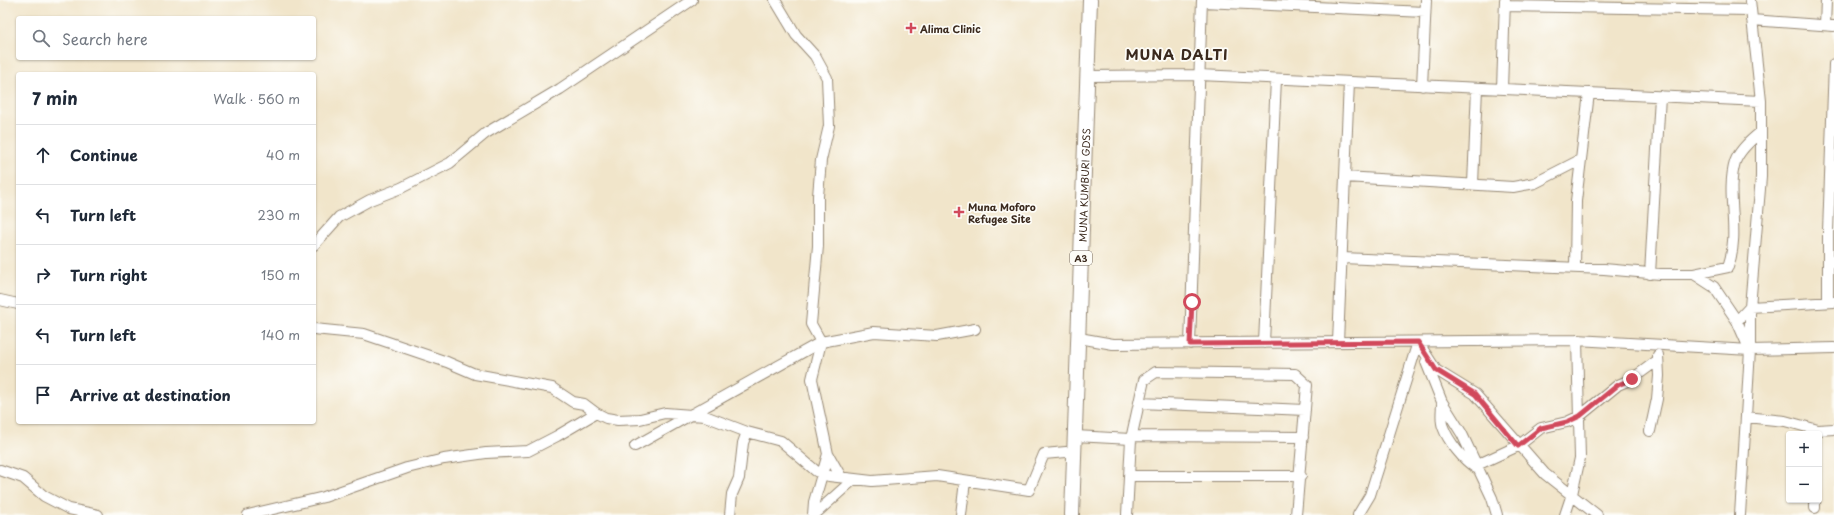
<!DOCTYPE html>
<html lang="en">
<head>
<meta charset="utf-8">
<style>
  :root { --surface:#fff; --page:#f2f2f3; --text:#1f2937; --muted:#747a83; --line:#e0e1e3 }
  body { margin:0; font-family:"Playpen Sans",sans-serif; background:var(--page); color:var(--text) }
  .controls { position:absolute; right:12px; bottom:12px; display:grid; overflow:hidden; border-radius:4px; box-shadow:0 1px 3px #0004 }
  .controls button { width:36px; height:36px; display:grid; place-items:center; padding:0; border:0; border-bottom:1px solid var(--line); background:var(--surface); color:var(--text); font:20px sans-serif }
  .stop { position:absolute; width:12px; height:12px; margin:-9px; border:3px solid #d1495b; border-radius:50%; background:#fff }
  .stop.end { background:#d1495b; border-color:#fff; box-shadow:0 1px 4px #0008 }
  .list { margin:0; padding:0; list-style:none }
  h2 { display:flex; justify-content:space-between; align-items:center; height:52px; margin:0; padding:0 16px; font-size:17px }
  h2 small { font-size:13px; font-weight:400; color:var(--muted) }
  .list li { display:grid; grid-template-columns:26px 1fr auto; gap:12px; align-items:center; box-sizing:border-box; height:60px; padding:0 16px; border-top:1px solid var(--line) }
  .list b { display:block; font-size:15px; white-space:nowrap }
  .list em { font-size:13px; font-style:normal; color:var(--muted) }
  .icon { flex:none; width:22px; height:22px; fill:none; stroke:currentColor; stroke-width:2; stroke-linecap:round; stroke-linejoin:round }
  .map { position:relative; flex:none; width:1834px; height:515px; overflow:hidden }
  .search { position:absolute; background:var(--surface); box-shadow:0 1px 3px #0004; left:16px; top:16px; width:300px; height:44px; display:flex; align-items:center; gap:10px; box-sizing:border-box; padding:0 14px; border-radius:4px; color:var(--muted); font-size:15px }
  .panel { position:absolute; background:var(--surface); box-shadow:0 1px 3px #0004; left:16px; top:72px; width:300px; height:352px; border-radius:4px }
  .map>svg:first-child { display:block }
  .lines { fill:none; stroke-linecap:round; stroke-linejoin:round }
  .minor-casing { stroke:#968874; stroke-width:12 }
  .highway-casing { stroke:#968874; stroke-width:16 }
  .minor { stroke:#fff; stroke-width:10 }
  .highway { stroke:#fff; stroke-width:14 }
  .route { stroke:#d1495b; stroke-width:5 }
  .poi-dot { fill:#d1495b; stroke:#fdfcf7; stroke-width:1.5 }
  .labels { text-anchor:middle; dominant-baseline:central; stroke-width:3.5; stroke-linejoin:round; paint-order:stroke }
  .shield { fill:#fdfcf7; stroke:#75695f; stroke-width:1 }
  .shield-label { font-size:9px; font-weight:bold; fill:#3b2a1e }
  .poi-label { font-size:10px; font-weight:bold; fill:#3b2a1e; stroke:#fdfcf7; text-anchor:start }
  .street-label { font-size:10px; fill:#3b2a1e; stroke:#fdfcf7 }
  .district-label { font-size:14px; font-weight:bold; letter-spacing:1px; fill:#3b2a1e; stroke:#fdfcf7 }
</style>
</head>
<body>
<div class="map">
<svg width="1834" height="515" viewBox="0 0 1834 515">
  <rect width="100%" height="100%" fill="#fdfcf7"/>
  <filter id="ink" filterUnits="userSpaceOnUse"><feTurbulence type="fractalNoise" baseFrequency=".025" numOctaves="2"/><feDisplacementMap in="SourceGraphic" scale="8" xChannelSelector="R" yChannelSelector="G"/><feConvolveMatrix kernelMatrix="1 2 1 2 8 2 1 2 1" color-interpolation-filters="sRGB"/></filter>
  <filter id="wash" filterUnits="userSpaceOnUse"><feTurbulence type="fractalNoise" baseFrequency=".012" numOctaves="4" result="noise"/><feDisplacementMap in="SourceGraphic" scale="16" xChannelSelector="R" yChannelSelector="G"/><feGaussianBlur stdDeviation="0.9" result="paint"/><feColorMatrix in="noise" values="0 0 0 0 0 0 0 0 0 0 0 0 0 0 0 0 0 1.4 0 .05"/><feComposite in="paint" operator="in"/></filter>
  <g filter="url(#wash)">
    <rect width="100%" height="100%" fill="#f1e5ca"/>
  </g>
  <g filter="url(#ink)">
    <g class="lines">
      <defs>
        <path id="minor" d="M1202,2l223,10
          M1505,6l245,4
          M1752,20l82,6
          M1825,25l1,-25
          M1087,76l112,-1 562,26
          M1422,86l4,-86
          M1502,89l3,-89
          M1345,177l168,10 22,-4 45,-23
          M1473,184l4,-96
          M314,245l25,-28 31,-17 31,-12 49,-25 36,-30 74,-44 132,-89
          M1342,258l262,11 56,5h34l34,-7c13,-37 -3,-71 7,-105 4,-11 17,-23 26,-30
          M1575,268l1,-67 13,-108
          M1650,274l10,-178
          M1694,274l20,13 23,34 11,25
          M0,300l18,4
          M1828,302v-70l6,-168
          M1737,321l13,-14 84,-5
          M314,329l50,5 83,28 28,12 77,14 21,14 11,2 12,9
          M1079,338l34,6 464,-4 173,10 84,-2
          M1338,342l11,-260
          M1418,342l18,28 39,24 70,80 52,41
          M1264,343l12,-264
          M1190,344l12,-344
          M1426,362l16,40 20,32 30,64 5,17
          M1442,402c0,8 -2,18 1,25 5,14 20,33 33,41
          M1139,403l166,7
          M1746,417l39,4 33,9 16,-1
          M1650,431l7,-32 2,-23 -1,-21
          M1075,436l56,3
          M1132,436l171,1
          M635,446l186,-104 -10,-18 7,-78v-50l3,-36 8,-34 -2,-48 -12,-22 -19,-21 -21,-35
          M1477,465l41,-19 23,-18 26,-6 13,-6 38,-31 14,-6 26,-19
          M0,470l23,8 21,18 25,13 29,6
          M1129,476h172
          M841,477l-13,-23 -16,-75 9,-37 53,-10 63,4 38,-7
          M1815,508v-8
          M248,515l76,-18 83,-29 37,-9 42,-6 42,-2 29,-15 39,-23 10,5 12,2 22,-1 25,-6 40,3 42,16 34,9 35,30 13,5 43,5 65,-5 92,14 15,-36 22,-2
          M730,515l2,-21 7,-16 4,-35 4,-11
          M813,515l1,-13 14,-48
          M814,515l40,-36
          M961,515l4,-34
          M1127,515l4,-76 13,-59 12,-8 139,2 12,11 -11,130
          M1358,515l12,-20 48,-153
          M1565,515l7,-21 8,-36 -3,-118
          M1740,515l10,-165v-43l11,-130v-76l-11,-101"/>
        <g id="highway">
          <path id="s1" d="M1072,515l18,-515"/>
        </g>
      </defs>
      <use href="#minor" class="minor-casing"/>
      <use href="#highway" class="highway-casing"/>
      <use href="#minor" class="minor"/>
      <use href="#highway" class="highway"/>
    </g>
  </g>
  <g class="lines" filter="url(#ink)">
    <path class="route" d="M1192,302l-2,42 228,-2 18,28 39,24 43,52 23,-18 26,-6 13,-6 38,-31 14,-6"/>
  </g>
  <g class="poi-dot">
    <path d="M909 22h4v4h4v4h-4v4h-4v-4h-4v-4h4z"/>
    <path d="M957 206h4v4h4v4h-4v4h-4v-4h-4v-4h4z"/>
  </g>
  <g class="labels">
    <rect class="shield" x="1070" y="251" width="22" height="14" rx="3"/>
    <g class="shield-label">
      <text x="1081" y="258">A3</text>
    </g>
    <g class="poi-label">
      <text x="920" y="28">Alima Clinic</text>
      <text x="968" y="206">Muna Moforo<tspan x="968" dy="12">Refugee Site</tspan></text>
    </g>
    <g class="street-label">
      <text stroke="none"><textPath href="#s1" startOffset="330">MUNA KUMBURI GDSS</textPath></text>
    </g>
    <g class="district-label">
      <text x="1177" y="54">MUNA DALTI</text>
    </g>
  </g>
</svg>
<div class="controls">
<button>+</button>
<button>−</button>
</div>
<div class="stop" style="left:1192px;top:302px"></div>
<div class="stop end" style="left:1632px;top:379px"></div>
<div class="search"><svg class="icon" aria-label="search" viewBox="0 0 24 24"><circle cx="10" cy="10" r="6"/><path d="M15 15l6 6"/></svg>Search here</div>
<section class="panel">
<h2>7 min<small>Walk · 560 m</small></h2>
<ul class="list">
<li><svg class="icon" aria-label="ahead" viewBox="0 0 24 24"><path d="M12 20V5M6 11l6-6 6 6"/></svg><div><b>Continue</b></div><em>40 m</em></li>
<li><svg class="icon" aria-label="left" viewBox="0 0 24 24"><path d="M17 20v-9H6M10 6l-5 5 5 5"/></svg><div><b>Turn left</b></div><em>230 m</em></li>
<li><svg class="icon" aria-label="right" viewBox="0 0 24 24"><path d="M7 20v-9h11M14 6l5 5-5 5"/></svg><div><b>Turn right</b></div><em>150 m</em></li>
<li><svg class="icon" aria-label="left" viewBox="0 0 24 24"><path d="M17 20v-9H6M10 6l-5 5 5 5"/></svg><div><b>Turn left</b></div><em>140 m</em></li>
<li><svg class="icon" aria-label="arrive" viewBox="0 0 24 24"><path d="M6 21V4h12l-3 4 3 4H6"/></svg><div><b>Arrive at destination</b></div></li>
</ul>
</section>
</div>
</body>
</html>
